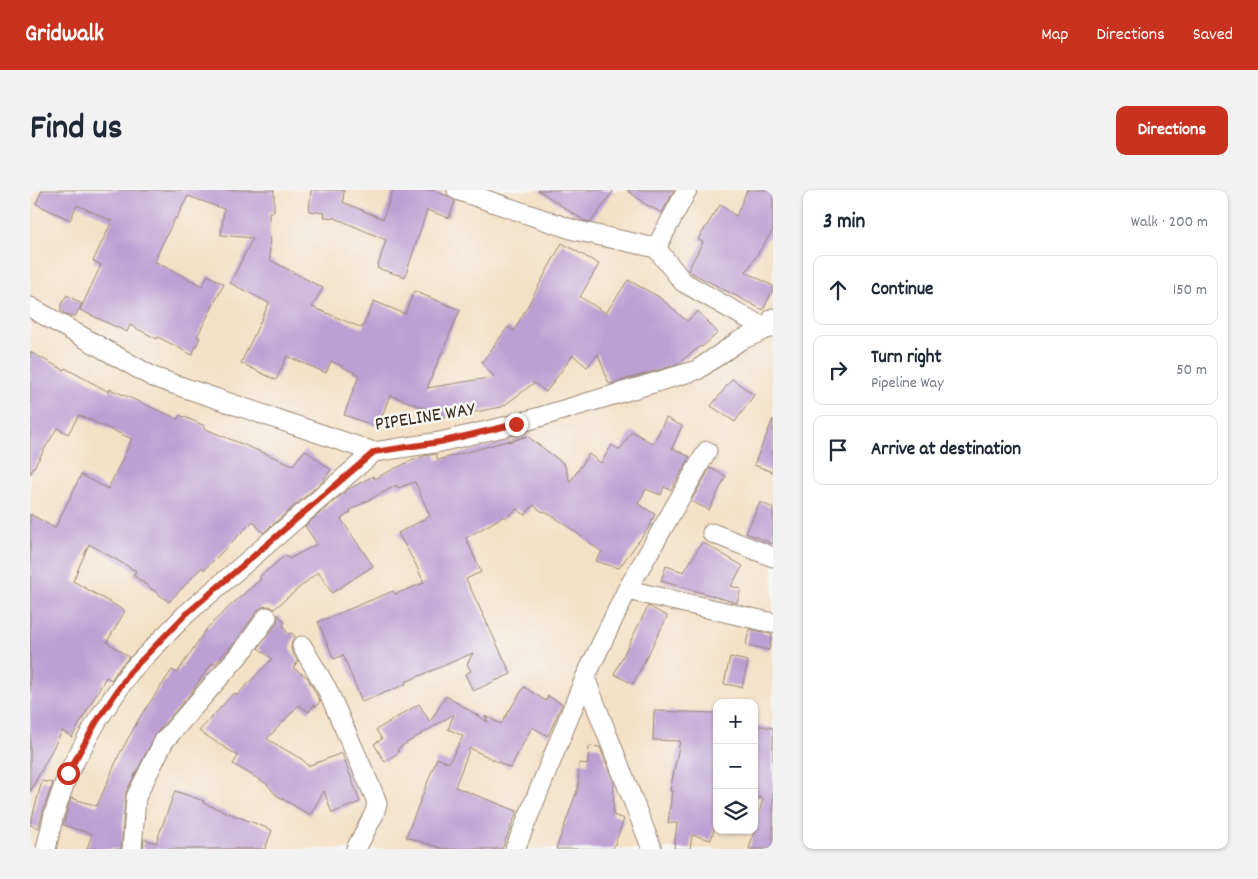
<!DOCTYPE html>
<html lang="en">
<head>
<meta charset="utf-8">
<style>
  :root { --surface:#fff; --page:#f2f2f3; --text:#1f2937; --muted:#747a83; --line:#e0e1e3; --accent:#c8321e }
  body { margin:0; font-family:Dekko,sans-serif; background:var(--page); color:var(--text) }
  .controls { position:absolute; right:15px; bottom:15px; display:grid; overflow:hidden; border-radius:10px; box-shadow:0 1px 4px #0004 }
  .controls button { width:45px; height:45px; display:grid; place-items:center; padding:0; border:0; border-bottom:1px solid var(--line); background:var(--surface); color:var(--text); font:25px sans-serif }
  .stop { position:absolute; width:15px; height:15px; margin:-11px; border:4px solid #c8321e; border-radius:50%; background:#fff }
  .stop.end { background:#c8321e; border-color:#fff; box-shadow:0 1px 5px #0008 }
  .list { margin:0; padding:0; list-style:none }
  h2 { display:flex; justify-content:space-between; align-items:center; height:65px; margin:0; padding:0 20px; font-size:21px }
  h2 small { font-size:16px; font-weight:400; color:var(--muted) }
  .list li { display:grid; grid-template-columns:32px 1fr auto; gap:15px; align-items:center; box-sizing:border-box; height:70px; margin:0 10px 10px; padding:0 10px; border:1px solid var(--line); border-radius:10px }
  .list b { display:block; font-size:19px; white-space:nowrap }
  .list p { margin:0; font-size:16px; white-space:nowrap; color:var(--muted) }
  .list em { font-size:16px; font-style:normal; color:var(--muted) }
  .icon { flex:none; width:28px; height:28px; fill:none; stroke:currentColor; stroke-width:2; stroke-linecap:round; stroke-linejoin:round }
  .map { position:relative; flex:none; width:743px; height:659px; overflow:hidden; border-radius:10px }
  header { display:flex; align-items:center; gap:30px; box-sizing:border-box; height:70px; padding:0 25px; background:var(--accent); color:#fff }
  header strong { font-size:24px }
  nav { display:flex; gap:28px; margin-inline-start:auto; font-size:18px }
  .intro { display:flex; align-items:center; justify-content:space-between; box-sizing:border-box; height:120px; padding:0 30px }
  h1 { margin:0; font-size:35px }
  .button { padding:12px 22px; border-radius:10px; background:var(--accent); color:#fff; font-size:18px; font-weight:700 }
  main { display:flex; gap:30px; padding:0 30px }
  aside { flex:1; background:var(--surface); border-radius:10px; box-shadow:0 1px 4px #0004 }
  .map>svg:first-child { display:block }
  .building { fill:#bc9fd3 }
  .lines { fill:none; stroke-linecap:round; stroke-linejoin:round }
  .minor-casing { stroke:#988572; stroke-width:21 }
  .minor { stroke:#fff; stroke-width:19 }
  .route { stroke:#c8321e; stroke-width:6 }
  .labels { text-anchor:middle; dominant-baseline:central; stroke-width:5; stroke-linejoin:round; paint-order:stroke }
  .street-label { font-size:20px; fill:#3b2a1e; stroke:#f6f6f2 }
</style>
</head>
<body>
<header>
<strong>Gridwalk</strong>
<nav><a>Map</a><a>Directions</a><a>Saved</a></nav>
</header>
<div class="intro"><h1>Find us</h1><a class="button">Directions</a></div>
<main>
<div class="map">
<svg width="743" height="659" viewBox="0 0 743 659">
  <rect width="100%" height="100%" fill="#f6f6f2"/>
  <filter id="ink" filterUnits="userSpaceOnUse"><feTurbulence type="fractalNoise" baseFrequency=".02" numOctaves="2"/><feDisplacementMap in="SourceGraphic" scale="10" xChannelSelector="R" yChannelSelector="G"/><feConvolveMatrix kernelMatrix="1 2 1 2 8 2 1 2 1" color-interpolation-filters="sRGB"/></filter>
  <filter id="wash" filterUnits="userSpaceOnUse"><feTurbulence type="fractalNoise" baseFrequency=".0096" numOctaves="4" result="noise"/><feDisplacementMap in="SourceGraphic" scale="20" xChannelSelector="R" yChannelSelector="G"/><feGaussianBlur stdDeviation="1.12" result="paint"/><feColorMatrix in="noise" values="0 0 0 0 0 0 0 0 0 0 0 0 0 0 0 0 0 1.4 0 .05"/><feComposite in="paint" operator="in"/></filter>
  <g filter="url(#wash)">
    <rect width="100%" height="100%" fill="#f4e0c5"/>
    <g id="blocks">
      <path class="building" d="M12,0h232v22h-5l1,48 53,28 -11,19 50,21 12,-27 31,13 9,-23 46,19 -33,78 67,-11 -12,-15 26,-35 6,4 48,-88 37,21 -19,33 26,16 22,-33 31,17 28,24 11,-10 20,22 -16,14 -1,-1 -25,19 -67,19 -11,-30 -11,13 -14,-12 -27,37 -12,-9 -32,24 -55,10 -22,-6 1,-2 -36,-14 -12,32 -34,-12 15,-40 -28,-14 -5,12 -39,-17 -11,24 -35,-17 28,-60 -39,-20 23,-45 -32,-3 3,-26 -36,-13 -12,23 -1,-1 -21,43 48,25 6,-11 16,9 -27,53 3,1 -8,17 -34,-18 -1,2 -27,-14 -3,7 -47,-22 21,-45 -8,-4 19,-40 -35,-16 -7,15 -34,-16z
        M281,0h33l-1,12 40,17 10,-29h38l17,6 7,5 -6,17 -22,-8 -22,67 -28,-9 9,-28 -51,-22 -11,-1 1,-4 -16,-2z
        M508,0h76l-23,32 -8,-2z
        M597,0h47l-12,23 -17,-9z
        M717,0h26v40l-27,42 27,14v4l-10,20 -73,-38 -2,-2 15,-28 -5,-3 22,-34 16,11z
        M37,105l15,9 -7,12h-7l-7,-5v-7z
        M0,162l34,18 1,-2 44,24 1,-3 68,30 2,-4 25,11 -2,2 90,37 12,-15 26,20 -8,11 -60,52 -10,-12 -49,49 -2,-3 -33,35 -36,-27 3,-4 -47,-27 -16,37 52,30 -18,31 22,15 -8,9 -10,14 -5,-3 -34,60 -10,-6 -32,61v-278l25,14 26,-53 27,14 24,-50 -53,-24 -11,19 -11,-6 -27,46z
        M702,189l22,16 -19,27 -24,-16z
        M636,228l16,8 -10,22 18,9 -19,33 -7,-3 -3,8 -15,-6 -8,15 17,10 -5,12 -31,42 -24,-7 7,-9 -40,-30 -18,-11 -1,1 -10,-7 -8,10 -8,-6 -12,9 -1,-2 -38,22 15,34 -15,7 45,95 -38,17 -8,-17 6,-3 -4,-7 6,-11 -68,29 1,2 -44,18 -19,-47 -9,4 -16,-37 75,-31 2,3 29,-11 -8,-18 -18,-32 32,-17 -15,-34 -17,6 -1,-3 -47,25 1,2 -10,7 32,47 -41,27 -14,-21 -44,37 -5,-3 -7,1 -4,3 -22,31 -14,15 -7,9 -3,-2 -21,30 -35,41 -30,58 -5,57h-34l5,-15 -29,-9 8,-27 26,8 22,-51 21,-38 32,-47 5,3 30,-45 23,-22 31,-27 -2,-2 27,-22 3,4 28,-15 -12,-18 42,-36 26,-14 1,3 32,-16 18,-7 12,-2 2,6 73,-20 -3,2 19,-6 37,28 6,18 19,-28 12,9 11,-18 8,5 12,-19 21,13z
        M743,229v53l-19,-7z
        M680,278l16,8 -17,34 -18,-9z
        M730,312l13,6v36l-27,-11z
        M672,352l41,24 -12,20 10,3 -4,14 -76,-22 5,-15 18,6z
        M618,416l19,10v1l-34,67 -19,-10z
        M248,424l7,9 -2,2 5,9 4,-1 3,4 -3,4 -1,6 1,5 6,9 -5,7 14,9 13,24 -4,6 -2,-2 -5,7 -10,-7 -32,34 36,21 5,6 34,-13 18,49 -28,11 -8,-22 -14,24 -34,-20 -9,-11 -34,-20 5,-8 -39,-25 35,-38 3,2 35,-36 -14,-11 18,-24 2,-5z
        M719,439l23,5 -3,16 -23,-5z
        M700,467l18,4 -6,26 -18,-3z
        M494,497l22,14 2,-5 14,8 -14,32 -16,-9 -22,41 -40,-20 -15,39 62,24 -15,38h-58l-38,-12 31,-79 12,5 14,-27 -15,-7 6,-15 -57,35 2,3 -14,10 -11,-18 8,-5 -6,-9 43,-26 11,18 16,-26 42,26 -3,-6 16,8z
        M624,521l63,2v105l-6,22 -19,-5 -2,14h-16l3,-26h-9l4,-32h-2l10,-50 -27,-1z
        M724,535l19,3v121h-24l14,-50 -9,-3z
        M559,556l11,1 14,36 -1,32 11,4 -11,30h-57l22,-61 1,-25 9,1z
        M12,591l11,2 -10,27 -4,18 -9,-3z
        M145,601l29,10 -1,2 69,27 -7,19h-122l1,-10 12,4z"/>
    </g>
  </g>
  <g filter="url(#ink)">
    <use href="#blocks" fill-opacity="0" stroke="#988572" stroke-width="1"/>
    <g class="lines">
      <defs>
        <path id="minor" d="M427,0l117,40 82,18 27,34 83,47 7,-2
          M626,58l31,-58
          M0,117l123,70 221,75 66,-10 76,-18 181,-54 42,-29 27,-12 7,-11
          M682,343l61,24
          M597,400l146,33
          M272,456l25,43 48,108 2,7 -3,10 -18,35
          M555,488l67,171
          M16,659l8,-35 14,-41 29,-52 33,-49 55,-57 189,-163
          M102,659l4,-52 28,-56 81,-93 22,-31
          M485,659l70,-171 42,-88 80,-139"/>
      </defs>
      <use href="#minor" class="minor-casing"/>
      <use href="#minor" class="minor"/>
    </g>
  </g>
  <g class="lines" filter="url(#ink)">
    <path class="route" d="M38,583l29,-52 33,-49 55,-57 189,-163 66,-10 76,-18"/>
  </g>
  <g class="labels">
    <g class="street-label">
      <text transform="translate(395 228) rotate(-9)">PIPELINE WAY</text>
    </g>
  </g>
</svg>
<div class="controls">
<button>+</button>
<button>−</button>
<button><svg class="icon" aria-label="layers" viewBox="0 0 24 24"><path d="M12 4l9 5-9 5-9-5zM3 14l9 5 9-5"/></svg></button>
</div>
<div class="stop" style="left:38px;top:583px"></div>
<div class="stop end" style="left:486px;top:234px"></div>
</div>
<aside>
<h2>3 min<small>Walk · 200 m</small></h2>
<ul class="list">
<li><svg class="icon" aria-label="ahead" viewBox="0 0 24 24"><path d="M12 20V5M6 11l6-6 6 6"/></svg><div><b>Continue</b></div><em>150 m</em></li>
<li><svg class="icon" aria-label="right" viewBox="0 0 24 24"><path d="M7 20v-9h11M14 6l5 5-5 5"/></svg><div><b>Turn right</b><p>Pipeline Way</p></div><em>50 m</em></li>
<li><svg class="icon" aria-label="arrive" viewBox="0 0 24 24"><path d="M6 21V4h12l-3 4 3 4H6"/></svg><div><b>Arrive at destination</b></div></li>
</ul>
</aside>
</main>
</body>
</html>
